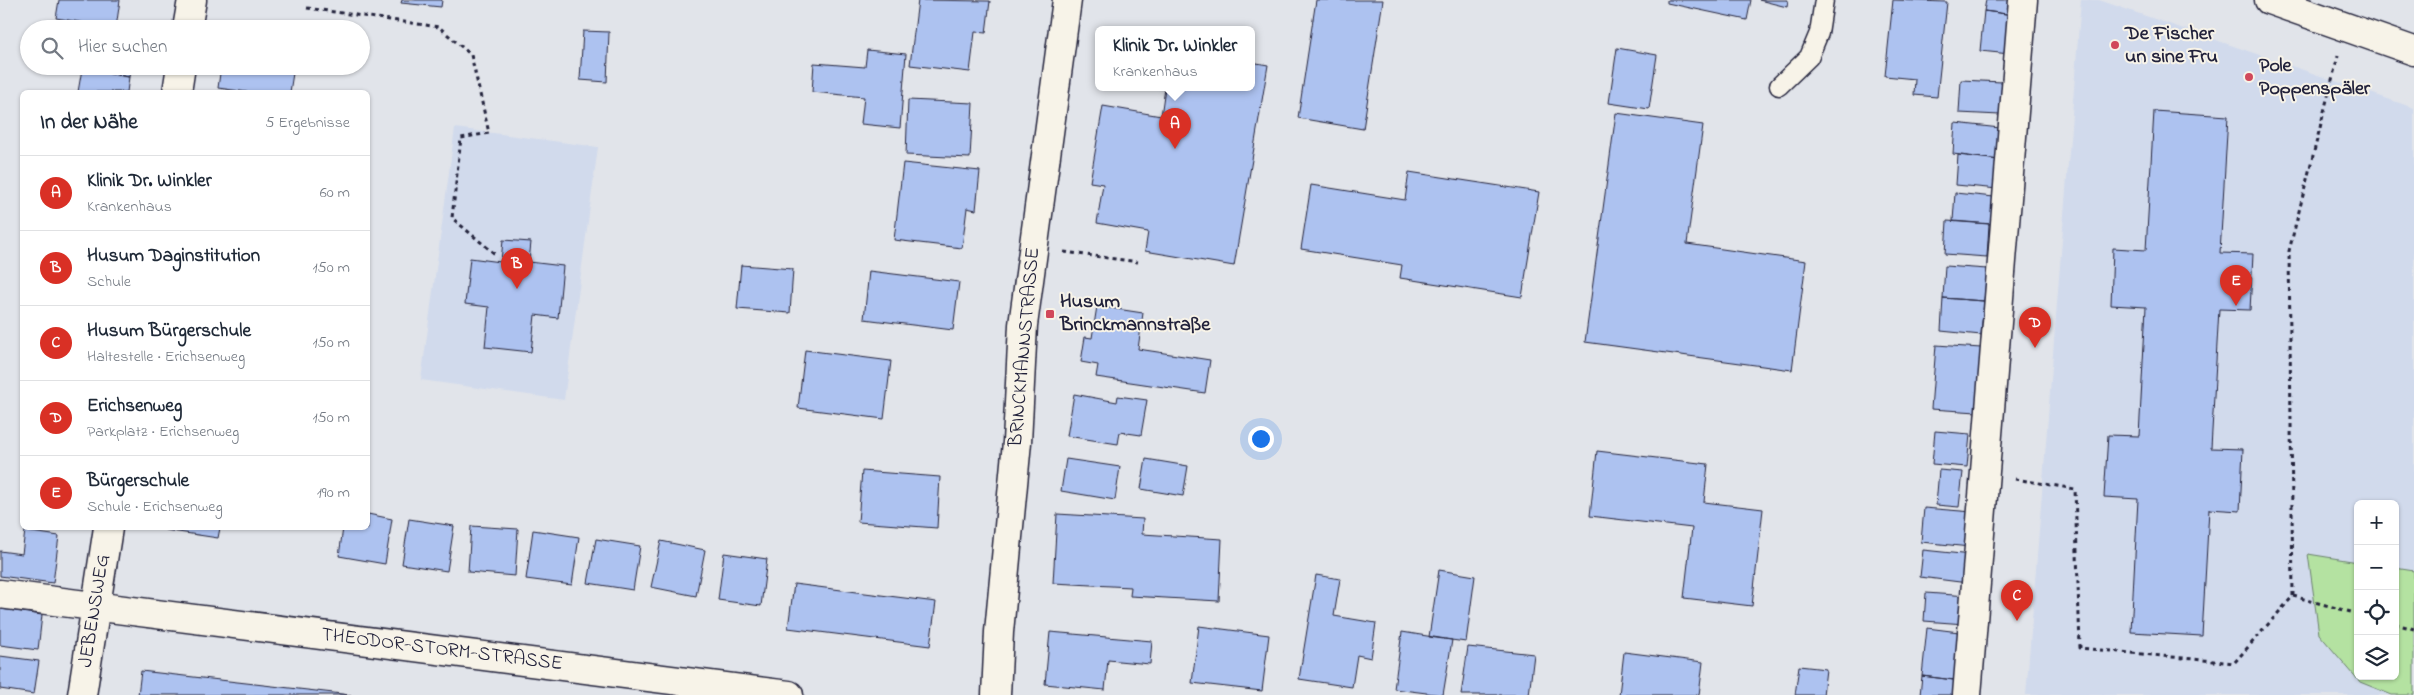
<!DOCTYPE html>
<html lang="de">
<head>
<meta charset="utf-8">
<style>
  :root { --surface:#fff; --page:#f6f6f7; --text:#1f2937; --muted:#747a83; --line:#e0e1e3; --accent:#d93025 }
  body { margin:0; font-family:"Indie Flower",sans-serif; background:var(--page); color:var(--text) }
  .controls { position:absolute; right:15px; bottom:15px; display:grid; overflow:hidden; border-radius:8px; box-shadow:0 1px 4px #0004 }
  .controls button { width:45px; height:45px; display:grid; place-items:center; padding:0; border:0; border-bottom:1px solid var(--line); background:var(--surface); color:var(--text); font:25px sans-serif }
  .you { position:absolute; left:1260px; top:438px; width:18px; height:18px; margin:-12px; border:4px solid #fff; border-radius:50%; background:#1a73e8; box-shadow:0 0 0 8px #1a73e833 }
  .badge { display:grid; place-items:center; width:32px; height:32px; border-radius:50%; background:var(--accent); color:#fff; font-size:16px; font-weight:700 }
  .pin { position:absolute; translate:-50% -41px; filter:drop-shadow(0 1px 2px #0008) }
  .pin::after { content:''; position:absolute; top:26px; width:18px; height:15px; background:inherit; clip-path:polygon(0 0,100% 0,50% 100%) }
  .popup { position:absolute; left:1095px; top:26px; width:160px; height:65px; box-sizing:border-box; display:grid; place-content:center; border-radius:8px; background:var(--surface); filter:drop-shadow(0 1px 4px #0005); font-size:16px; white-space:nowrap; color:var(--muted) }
  .popup b { font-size:19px; color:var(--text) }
  .popup::after { content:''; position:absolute; left:50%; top:100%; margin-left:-10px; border:10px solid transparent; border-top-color:var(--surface) }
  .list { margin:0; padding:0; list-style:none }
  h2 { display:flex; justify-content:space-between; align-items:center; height:65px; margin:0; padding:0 20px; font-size:21px }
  h2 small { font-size:16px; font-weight:400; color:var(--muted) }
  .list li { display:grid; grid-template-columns:32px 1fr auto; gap:15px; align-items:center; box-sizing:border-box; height:75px; padding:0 20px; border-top:1px solid var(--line) }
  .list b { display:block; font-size:19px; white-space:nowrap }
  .list p { margin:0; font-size:16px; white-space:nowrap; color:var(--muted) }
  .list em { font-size:16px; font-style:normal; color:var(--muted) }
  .icon { flex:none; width:28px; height:28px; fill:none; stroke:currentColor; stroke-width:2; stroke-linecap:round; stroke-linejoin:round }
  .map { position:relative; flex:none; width:2414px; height:695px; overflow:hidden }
  .search { position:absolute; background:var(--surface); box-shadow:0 1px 4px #0004; left:20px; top:20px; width:350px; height:55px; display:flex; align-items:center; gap:12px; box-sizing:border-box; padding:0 18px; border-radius:28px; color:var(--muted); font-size:19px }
  .panel { position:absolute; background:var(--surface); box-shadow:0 1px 4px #0004; left:20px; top:90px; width:350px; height:440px; border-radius:8px }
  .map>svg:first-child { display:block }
  .built { fill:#d1daec; fill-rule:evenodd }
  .green { fill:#b4e2a1; stroke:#6b826e }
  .building { fill:#adc2f0; stroke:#22223b }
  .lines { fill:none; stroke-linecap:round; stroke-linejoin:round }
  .service-casing { stroke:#22223b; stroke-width:21 }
  .minor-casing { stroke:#22223b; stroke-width:31 }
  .secondary-casing { stroke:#22223b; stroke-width:31 }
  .path { stroke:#22223b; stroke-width:3; stroke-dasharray:4 4; stroke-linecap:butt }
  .service { stroke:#f7f3e8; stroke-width:18 }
  .minor { stroke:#f7f3e8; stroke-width:28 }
  .secondary { stroke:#f7f3e8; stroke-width:28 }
  .poi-dot { fill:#d1495b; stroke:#f7f3e8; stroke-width:2 }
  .labels { text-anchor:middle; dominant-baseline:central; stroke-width:4; stroke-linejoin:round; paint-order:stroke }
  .poi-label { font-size:20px; font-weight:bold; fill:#22223b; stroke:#f7f3e8; text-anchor:start }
  .street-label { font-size:20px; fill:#22223b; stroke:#f7f3e8 }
</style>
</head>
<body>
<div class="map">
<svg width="2414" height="695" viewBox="0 0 2414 695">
  <rect width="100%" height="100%" fill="#e1e4ea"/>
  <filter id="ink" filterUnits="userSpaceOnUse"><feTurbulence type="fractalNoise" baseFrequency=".02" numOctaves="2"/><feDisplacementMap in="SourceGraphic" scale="10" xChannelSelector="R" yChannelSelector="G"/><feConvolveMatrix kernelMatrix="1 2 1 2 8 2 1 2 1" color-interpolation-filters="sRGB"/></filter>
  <g filter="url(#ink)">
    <path class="built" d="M2081,0h18l315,108v587h-388zM2358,504h37v172h-37z
      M455,128l143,19 -34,253 -143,-20z"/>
    <path class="green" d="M2308,554l50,8v114h37v-108l19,3v124h-22l-32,-13 -41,-48z"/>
    <path class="building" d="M59,0h61l-4,28 -60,-10z
      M402,0h40l-1,7 -40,-4z
      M918,0l72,1 -4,32 -11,-1 -5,40 -60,-7z
      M1316,0h67l-20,129 -65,-11z
      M1667,0h84l-4,20 -80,-17z
      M1759,0h29l-1,7z
      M1893,0l54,2 -10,95 -23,-2 1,-16 -30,-3z
      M1986,0h28v15l-30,-4z
      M1984,11l30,4 -4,39 -30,-3z
      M583,31l26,1 -2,50 -27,-2z
      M1617,48l40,7 -8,54 -40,-6z
      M867,50l39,4 -6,74 -39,-4 3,-27 -52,-5 2,-29 51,4z
      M1251,62l17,3 -34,201 -89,-15 3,-19 -51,-9 6,-39 -13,-2 13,-76 58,10 4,-28h86z
      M83,66h48l-2,11 -47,-8z
      M221,66l73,1 -4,25h-43l-29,-4z
      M82,69l47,8 -2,15h-49z
      M1961,80l41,2 -2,33 -41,-2z
      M908,100l65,3 -3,55 -64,-3z
      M2154,111l74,5 -8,137 33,1 -3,56 -31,-1 -8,139 32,1 -3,62 -31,-2 -7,127 -71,-4 7,-133 -34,-2 4,-62 31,1 7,-129 -35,-2 2,-57 33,2z
      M1616,113l87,12 -16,119 119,17 -14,109 -207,-28z
      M1955,123l45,5 -1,32 -46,-6z
      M1958,155l41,5 -1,29 -42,-4z
      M903,163l77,8 -4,39 -9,-2 -5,40 -68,-8z
      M1409,172l130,20 -17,105 -122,-19 2,-13 -101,-16 10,-64 94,15z
      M1955,193l39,4 -2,27 -39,-3z
      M1947,221l42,3 -2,33 -42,-3z
      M503,240l28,2 -2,20 34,4 -5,52 -23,-3 -4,37 -46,-5 4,-40 -24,-3 5,-46 31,4z
      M741,265l52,4 -3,44 -53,-4z
      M1945,266l42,3 -3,32 -41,-3z
      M869,271l90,11 -6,48 -89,-11z
      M1943,298l41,3 -3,34 -40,-4z
      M1097,306l46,7 -5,36 72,11 -5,33 -109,-16 2,-12 -17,-3 4,-25 7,1z
      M1936,345l45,3 -4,64 -46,-3z
      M805,350l86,11 -7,58 -86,-11z
      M1074,394l43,8 1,-6 29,4 -6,35 -21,-3 -2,12 -51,-8z
      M1935,431l35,3 -3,33 -35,-3z
      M1597,451l111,13 -4,38 59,7 -11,97 -68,-8 8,-70 -102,-12z
      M1066,459l54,8 -5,33 -54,-9z
      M1146,459l42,7 -5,30 -42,-7z
      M1939,470l24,2 -4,35 -23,-2z
      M862,471l78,6 -3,51 -79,-6z
      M1924,508l49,4 -3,35 -49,-5z
      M368,514l24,5 -7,45 -46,-8 4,-28h25z
      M1057,514l86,5 -1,15 80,5 -3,62 -89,-5 1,-9 -78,-4z
      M409,519l45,7 -7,45 -45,-7z
      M471,526l47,3 -3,47 -47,-4z
      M165,528h55l-2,10 -53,-8z
      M533,530l46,7 -7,48 -46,-6z
      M25,531l34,5 -6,47 -53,-7v-25l22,3z
      M596,539l44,7 -7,44 -45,-7z
      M661,541l44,9 -9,46 -45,-9z
      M1923,550l48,5 -3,28 -48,-6z
      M724,553l43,6 -6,47 -43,-6z
      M1439,570l36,6 -9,66 -37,-5z
      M1316,575l24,4 -6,37 42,7 -5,35 -14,-3 -5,32 -53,-8z
      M794,584l142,18 -6,44 -142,-18z
      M1926,593l42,3 -3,28 -41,-3z
      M0,609l42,6 -4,35 -38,-5z
      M1199,626l70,9 -7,56 -70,-8z
      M1927,628l40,5 -5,48 -40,-5z
      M1050,632l102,9 -2,23 -42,-4 -3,30 -60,-6z
      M1402,632l50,8 -9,55 -49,-6z
      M1468,647l66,7 -5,41h-68z
      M1624,652l79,10 -4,33h-80z
      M0,656l39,5 -5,33 -34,-5z
      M1799,666l27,3 -3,26h-28z
      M141,671l210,24h-213z
      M1922,676l40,5 -1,14h-41z"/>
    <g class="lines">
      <defs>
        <path id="service" d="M1779,86l30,-29 10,-24 5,-33"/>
        <path id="minor" d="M2269,0l145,51
          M187,29l5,-29
          M177,92l4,-26
          M0,594l789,101
          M82,695l26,-167
          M1967,695l56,-695"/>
        <path id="secondary" d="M996,695l3,-63 18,-190 6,-117 44,-325"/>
      </defs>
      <use href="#service" class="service-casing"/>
      <use href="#minor" class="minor-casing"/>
      <use href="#secondary" class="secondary-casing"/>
      <path class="path" d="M307,8l132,19 32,28 18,78 -28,5 -9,80 43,36
        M1064,252l74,10
        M2015,479l60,10 5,159 154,15 59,-67 -4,-345 49,-195
        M2293,596l65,18
        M2395,624l19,5"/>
      <use href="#service" class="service"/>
      <use href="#minor" class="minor"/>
      <use href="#secondary" class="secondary"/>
    </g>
  </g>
  <g class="poi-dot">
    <circle cx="2115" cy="45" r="5"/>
    <circle cx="2249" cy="77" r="5"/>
    <rect x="1045" y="309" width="10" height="10" rx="2.5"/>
  </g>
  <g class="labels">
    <g class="poi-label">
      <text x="2125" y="34">De Fischer<tspan x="2125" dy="23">un sine Fru</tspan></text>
      <text x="2259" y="66">Pole<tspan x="2259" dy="23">Poppenspäler</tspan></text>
      <text x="1060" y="302">Husum<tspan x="1060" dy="23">Brinckmannstraße</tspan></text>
    </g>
    <g class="street-label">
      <text transform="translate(1025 347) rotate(-85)">BRINCKMANNSTRASSE</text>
      <text transform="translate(95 611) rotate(-81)">JEBENSWEG</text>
      <text transform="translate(442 650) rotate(7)">THEODOR-STORM-STRASSE</text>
    </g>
  </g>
</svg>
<div class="controls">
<button>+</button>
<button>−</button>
<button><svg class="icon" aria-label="locate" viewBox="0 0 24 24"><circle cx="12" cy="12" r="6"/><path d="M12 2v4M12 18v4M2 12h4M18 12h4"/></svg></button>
<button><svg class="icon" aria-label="layers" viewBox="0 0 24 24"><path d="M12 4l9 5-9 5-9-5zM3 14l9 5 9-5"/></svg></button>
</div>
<div class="you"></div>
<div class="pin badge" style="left:1175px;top:149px">A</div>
<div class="popup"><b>Klinik Dr. Winkler</b>Krankenhaus</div>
<div class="pin badge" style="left:517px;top:289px">B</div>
<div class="pin badge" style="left:2017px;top:621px">C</div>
<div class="pin badge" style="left:2035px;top:348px">D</div>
<div class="pin badge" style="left:2236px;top:306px">E</div>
<div class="search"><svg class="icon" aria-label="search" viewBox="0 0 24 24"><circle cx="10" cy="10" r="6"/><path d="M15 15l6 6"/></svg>Hier suchen</div>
<section class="panel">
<h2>In der Nähe<small>5 Ergebnisse</small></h2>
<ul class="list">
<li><span class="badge">A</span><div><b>Klinik Dr. Winkler</b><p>Krankenhaus</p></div><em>60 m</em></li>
<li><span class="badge">B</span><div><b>Husum Daginstitution</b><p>Schule</p></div><em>150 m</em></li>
<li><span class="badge">C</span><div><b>Husum Bürgerschule</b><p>Haltestelle · Erichsenweg</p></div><em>150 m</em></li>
<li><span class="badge">D</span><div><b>Erichsenweg</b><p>Parkplatz · Erichsenweg</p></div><em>150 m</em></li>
<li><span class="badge">E</span><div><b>Bürgerschule</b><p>Schule · Erichsenweg</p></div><em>190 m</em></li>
</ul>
</section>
</div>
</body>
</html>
